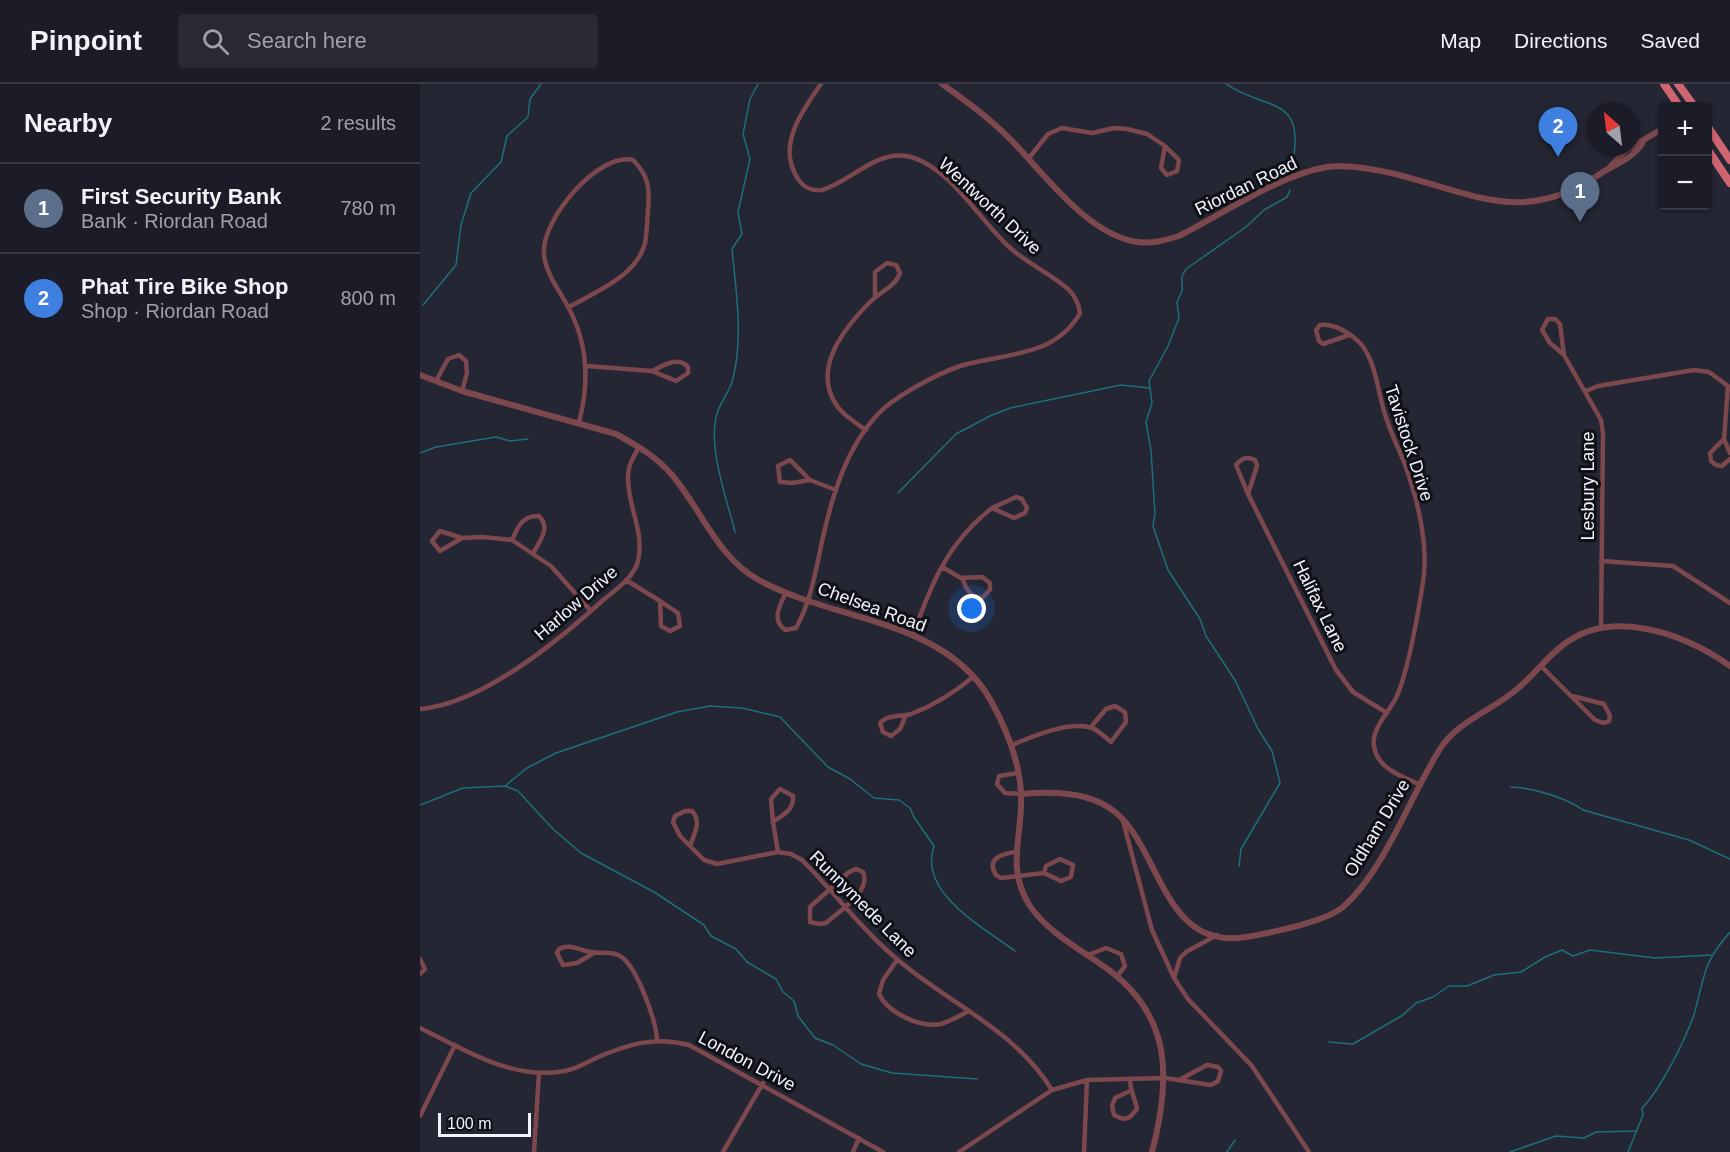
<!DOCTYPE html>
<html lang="en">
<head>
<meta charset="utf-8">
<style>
  :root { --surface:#1b1c27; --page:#282933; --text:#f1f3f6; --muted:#a0a1a7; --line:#393a44; --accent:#0b8043 }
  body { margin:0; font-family:Helvetica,sans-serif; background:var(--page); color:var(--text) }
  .controls { position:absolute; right:18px; top:18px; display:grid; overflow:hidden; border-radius:6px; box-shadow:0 2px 4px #0004 }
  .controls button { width:54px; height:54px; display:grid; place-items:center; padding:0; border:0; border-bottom:2px solid var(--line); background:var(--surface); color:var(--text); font:30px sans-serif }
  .compass { position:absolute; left:1166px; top:18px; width:54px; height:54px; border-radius:50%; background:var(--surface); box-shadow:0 2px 4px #0004; rotate:332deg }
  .scale { position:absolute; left:18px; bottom:15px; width:93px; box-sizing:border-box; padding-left:6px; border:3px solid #f1f3fc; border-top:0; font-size:16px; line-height:21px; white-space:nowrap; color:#f1f3fc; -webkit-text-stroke:4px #0f1016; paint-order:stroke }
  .you { position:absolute; left:552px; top:525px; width:21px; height:21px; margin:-15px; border:4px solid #fff; border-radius:50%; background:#1a73e8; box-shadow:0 0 0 9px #1a73e833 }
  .badge { display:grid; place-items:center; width:39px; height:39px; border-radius:50%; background:var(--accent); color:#fff; font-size:20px; font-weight:700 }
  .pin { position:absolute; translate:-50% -50px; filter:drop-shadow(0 2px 3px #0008) }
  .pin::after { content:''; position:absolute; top:32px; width:21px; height:18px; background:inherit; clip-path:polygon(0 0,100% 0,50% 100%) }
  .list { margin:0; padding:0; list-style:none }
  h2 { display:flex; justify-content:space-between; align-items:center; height:78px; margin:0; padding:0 24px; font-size:26px }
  h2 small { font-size:20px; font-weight:400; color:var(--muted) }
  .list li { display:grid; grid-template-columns:39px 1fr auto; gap:18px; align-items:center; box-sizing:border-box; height:90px; padding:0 24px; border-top:2px solid var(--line) }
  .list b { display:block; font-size:22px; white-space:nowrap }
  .list p { margin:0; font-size:20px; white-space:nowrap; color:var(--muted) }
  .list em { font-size:20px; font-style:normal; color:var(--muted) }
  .icon { flex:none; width:33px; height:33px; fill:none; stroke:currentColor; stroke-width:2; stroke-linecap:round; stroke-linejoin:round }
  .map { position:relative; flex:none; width:1310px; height:1068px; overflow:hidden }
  header { display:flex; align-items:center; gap:36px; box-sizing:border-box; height:84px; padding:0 30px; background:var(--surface); border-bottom:2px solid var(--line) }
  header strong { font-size:28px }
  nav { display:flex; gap:33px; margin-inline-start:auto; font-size:21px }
  .search { width:420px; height:54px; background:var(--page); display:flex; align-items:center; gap:15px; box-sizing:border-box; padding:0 21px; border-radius:6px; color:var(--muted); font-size:22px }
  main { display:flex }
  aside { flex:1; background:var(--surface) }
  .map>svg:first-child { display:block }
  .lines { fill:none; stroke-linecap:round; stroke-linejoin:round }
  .stream { stroke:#1c7176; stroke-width:1.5 }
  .minor { stroke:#7c484d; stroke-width:4.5 }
  .tertiary { stroke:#7c484d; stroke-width:6 }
  .primary { stroke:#cf6571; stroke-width:8 }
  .labels { text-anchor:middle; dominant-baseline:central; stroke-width:6; stroke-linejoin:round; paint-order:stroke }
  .street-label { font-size:18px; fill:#f1f3fc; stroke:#0f1016 }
</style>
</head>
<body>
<header>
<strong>Pinpoint</strong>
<div class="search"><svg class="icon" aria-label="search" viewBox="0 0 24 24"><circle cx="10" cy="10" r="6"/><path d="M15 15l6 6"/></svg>Search here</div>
<nav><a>Map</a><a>Directions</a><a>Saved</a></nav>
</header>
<main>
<aside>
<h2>Nearby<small>2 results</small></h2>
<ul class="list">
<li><span class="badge" style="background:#5c6f8a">1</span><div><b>First Security Bank</b><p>Bank · Riordan Road</p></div><em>780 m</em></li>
<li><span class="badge" style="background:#3f7fe0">2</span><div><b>Phat Tire Bike Shop</b><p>Shop · Riordan Road</p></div><em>800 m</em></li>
</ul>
</aside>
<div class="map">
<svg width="1310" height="1068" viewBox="0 0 1310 1068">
  <rect width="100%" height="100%" fill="#242634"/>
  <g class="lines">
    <path class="stream" d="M806,0c40,27 79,11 67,77
      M3,221l33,-40 5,-40 10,-32 30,-31 6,-26 21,-19 2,-18 11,-15
      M0,369l16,-6 60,-10 14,4 18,-2
      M478,409l58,-59 34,-18 20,-8 111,-23 28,3
      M315,448c-8,-32 -24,-76 -20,-108 1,-17 13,-29 17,-42 12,-43 4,-90 0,-133l10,-15 -4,-22 12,-53 -7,-25 7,-35 8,-15
      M85,702l13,5 35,38 28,24 73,39 50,33 7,11 25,13 11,13 29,17 7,13 11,9 4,15 17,22 18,7 28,19 31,9 85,6
      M1091,703c22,1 54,10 72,23l106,30 41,19
      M0,721l43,-17 42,-2 22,-18 29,-15 121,-41 33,-6 32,2 38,9 48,50 22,12 24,19 25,2 11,8 4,9 20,29c-16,47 49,81 81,105
      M819,782l2,-17 39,-66 -8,-32 -14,-22 -23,-49 -29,-44 -6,-17 -32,-49 -15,-44 2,-12 -4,-63 -5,-29 6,-19 -3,-22 19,-35 11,-28 -2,-16 5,-11v-15l4,-7 60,-42 18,-17 23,-13 3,-7
      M909,958l24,2 50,-29 13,-12 17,-6 16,-11h18l27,-11 27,-3 24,-15 17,-7 11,6 17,-6 65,8 56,-3
      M807,1068l8,-12
      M1090,1068l46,-16 28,2 12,-6 41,-1
      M1208,1068l15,-37 -1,-7c19,-19 45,-71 53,-97 10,-37 8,-48 35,-79"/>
    <path class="minor" d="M609,74l19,-24 14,-6 30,5 22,-5 13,1 20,5 18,12 -4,22 6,7 10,-4 2,-11 -14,-14
      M149,223c26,-15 68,-31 76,-64 2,-11 2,-22 3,-33 2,-21 1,-34 -15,-50 -35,-8 -92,60 -89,94 1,17 14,35 22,49 22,38 24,78 13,119
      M929,251l-26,9 -4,-3 -3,-11 4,-5c14,-2 30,8 40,18 15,16 18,48 24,68 5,18 13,34 20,51 13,35 25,82 19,120 -5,32 -14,88 -27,116 -7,14 -25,31 -22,48 3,23 29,31 47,39
      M1144,271l-14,-12 -8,-13 6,-11h7l5,5 4,31 37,65 2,14 -2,193
      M167,282l65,5 24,10 12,-8v-6c-10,-11 -24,-2 -36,4
      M16,297l12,-22 11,-4 7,6 1,12 -5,18
      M1166,307l12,-5 96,-16 15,2 19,14 -4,53 6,14
      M446,346c-10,-7 -22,-14 -29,-24 -26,-37 7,-78 34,-105 9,-9 25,-15 29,-28l-4,-8 -9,-2 -12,9v25
      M1304,355l-14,14 1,8 5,4 6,1 8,-7
      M390,396l-18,3 -12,-1 -2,-16 12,-6 20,20 26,10
      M828,410l-12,-29c6,-7 10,-9 19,-5l2,6 -9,28 88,176 17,22 34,21
      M42,454l-22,13 -8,-10 8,-10 22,7 20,-1 30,3 39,26 40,45
      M92,456c6,-13 10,-25 27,-24 12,12 1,24 -5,36
      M1181,477l72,5 57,37
      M522,483l19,11h1c4,10 8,20 20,20l8,-8v-7l-8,-6 -21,1
      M206,496l34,21 1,25 9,5 10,-5 -2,-13 -18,-12
      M366,508c-6,14 -15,27 -1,38l11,-2c16,-29 20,-60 27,-91 10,-44 24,-90 55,-123 17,-18 59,-40 82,-48 43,-13 95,-8 120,-53 -1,-9 -5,-17 -12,-24 -18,-16 -42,-26 -60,-43 -29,-27 -61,-83 -102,-90 -31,-5 -56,26 -84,34 -11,1 -18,-2 -24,-11 -22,-33 4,-68 23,-95
      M493,551c18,-51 35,-93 79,-127l22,10 11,-5 2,-5 -5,-9 -6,-2 -24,11
      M1121,582l54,54 8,3 6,-2 1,-5 -6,-12 -32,-8
      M0,625c61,-5 138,-68 182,-108 12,-10 32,-23 36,-40 7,-30 -11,-55 -10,-85 0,-11 6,-20 11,-29
      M486,631l-6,14 -9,7 -8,-4 -3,-9c8,-9 21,-6 31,-9 22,-8 45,-23 62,-37
      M592,661c19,-8 58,-25 80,-17 6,2 14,10 19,14l15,-20 -1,-10 -10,-6 -9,3 -15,18
      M598,689l-19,3 -2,8 8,9 16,1
      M703,737l29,109 22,48 14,21 64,67 57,86
      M353,738l-2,-23 9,-10 13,7c1,14 -10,19 -20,26l5,30
      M270,762l-10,-10 -7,-14 2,-6 10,-5h7c10,11 2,23 -2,35l14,14 13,4 61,-12 13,2 11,6c33,33 61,71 96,100 53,45 116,69 154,130
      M595,768c-14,2 -29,7 -19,23l5,3 43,-5 17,8 10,-4 2,-12 -13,-6 -14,7 -2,7
      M436,785l7,3c9,19 -24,39 -37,51l-7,1 -9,-2v-15l39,-35z
      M174,869l-17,10 -14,2 -6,-12 2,-4c10,-6 20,1 32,3 10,2 22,-2 32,6 15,13 33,62 34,82
      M668,871l18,-7 15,6 4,12 -7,9
      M0,875l5,10 -5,5
      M477,876l-14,20 -4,14c9,19 41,34 62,30 9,-3 18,-8 26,-12
      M754,894l6,-20 6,-6 31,-17
      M0,944c43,21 88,50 138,44 14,-1 26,-8 38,-14 32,-14 59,-22 93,-13l194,107
      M710,1007l-15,7 -3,8 2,9 9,4 7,-2 7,-8c-2,-11 -7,-18 -7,-30
      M0,1032l35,-71
      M114,1068l5,-79
      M303,1068l40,-69
      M433,1068l6,-14
      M539,1068l93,-62 35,-10 78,-2 46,7 7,-4 3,-10 -3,-4 -11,-2 -26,14
      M664,1068l3,-72"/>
    <path class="tertiary" d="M522,0c23,16 45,32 65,52 35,34 79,99 131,106 14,2 28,-2 41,-6 44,-22 100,-61 148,-69 22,-3 47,2 68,7 80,20 128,52 205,0 15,-10 33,-15 43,-32
      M1190,83l15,-16 37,-22
      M0,291l42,16 154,43c20,11 41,23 56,41 29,34 45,81 85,104 75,43 187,38 234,122 16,29 29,60 30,94 2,41 -16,72 9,111 16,24 46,41 69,57 73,48 73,112 53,189
      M601,710c30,-3 69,-3 94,18 46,37 48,139 131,125 24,-4 79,-15 97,-30 42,-37 67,-111 97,-158 18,-28 51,-38 76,-59 17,-14 30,-32 47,-45 49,-38 122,-11 167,21"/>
    <path class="primary" d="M1244,0l15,22
      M1258,0l16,22
      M1288,43l22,33
      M1288,66l22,33"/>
  </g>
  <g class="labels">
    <g class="street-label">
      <text transform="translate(826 102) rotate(-26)">Riordan Road</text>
      <text transform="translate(570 122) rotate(43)">Wentworth Drive</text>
      <text transform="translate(989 359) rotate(72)">Tavistock Drive</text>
      <text transform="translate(1168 402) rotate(-90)">Lesbury Lane</text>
      <text transform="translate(156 519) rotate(-41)">Harlow Drive</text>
      <text transform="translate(900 522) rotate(64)">Halifax Lane</text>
      <text transform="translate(452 523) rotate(20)">Chelsea Road</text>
      <text transform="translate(957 744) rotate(-59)">Oldham Drive</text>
      <text transform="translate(443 820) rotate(45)">Runnymede Lane</text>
      <text transform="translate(327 977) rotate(28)">London Drive</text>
    </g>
  </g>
</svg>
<div class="controls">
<button>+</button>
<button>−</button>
</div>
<svg class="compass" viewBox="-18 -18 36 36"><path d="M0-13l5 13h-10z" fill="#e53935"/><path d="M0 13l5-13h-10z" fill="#a0a1a7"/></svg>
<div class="scale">100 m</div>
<div class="you"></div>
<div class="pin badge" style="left:1160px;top:138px;background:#5c6f8a">1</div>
<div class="pin badge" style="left:1138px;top:73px;background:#3f7fe0">2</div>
</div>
</main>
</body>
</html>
